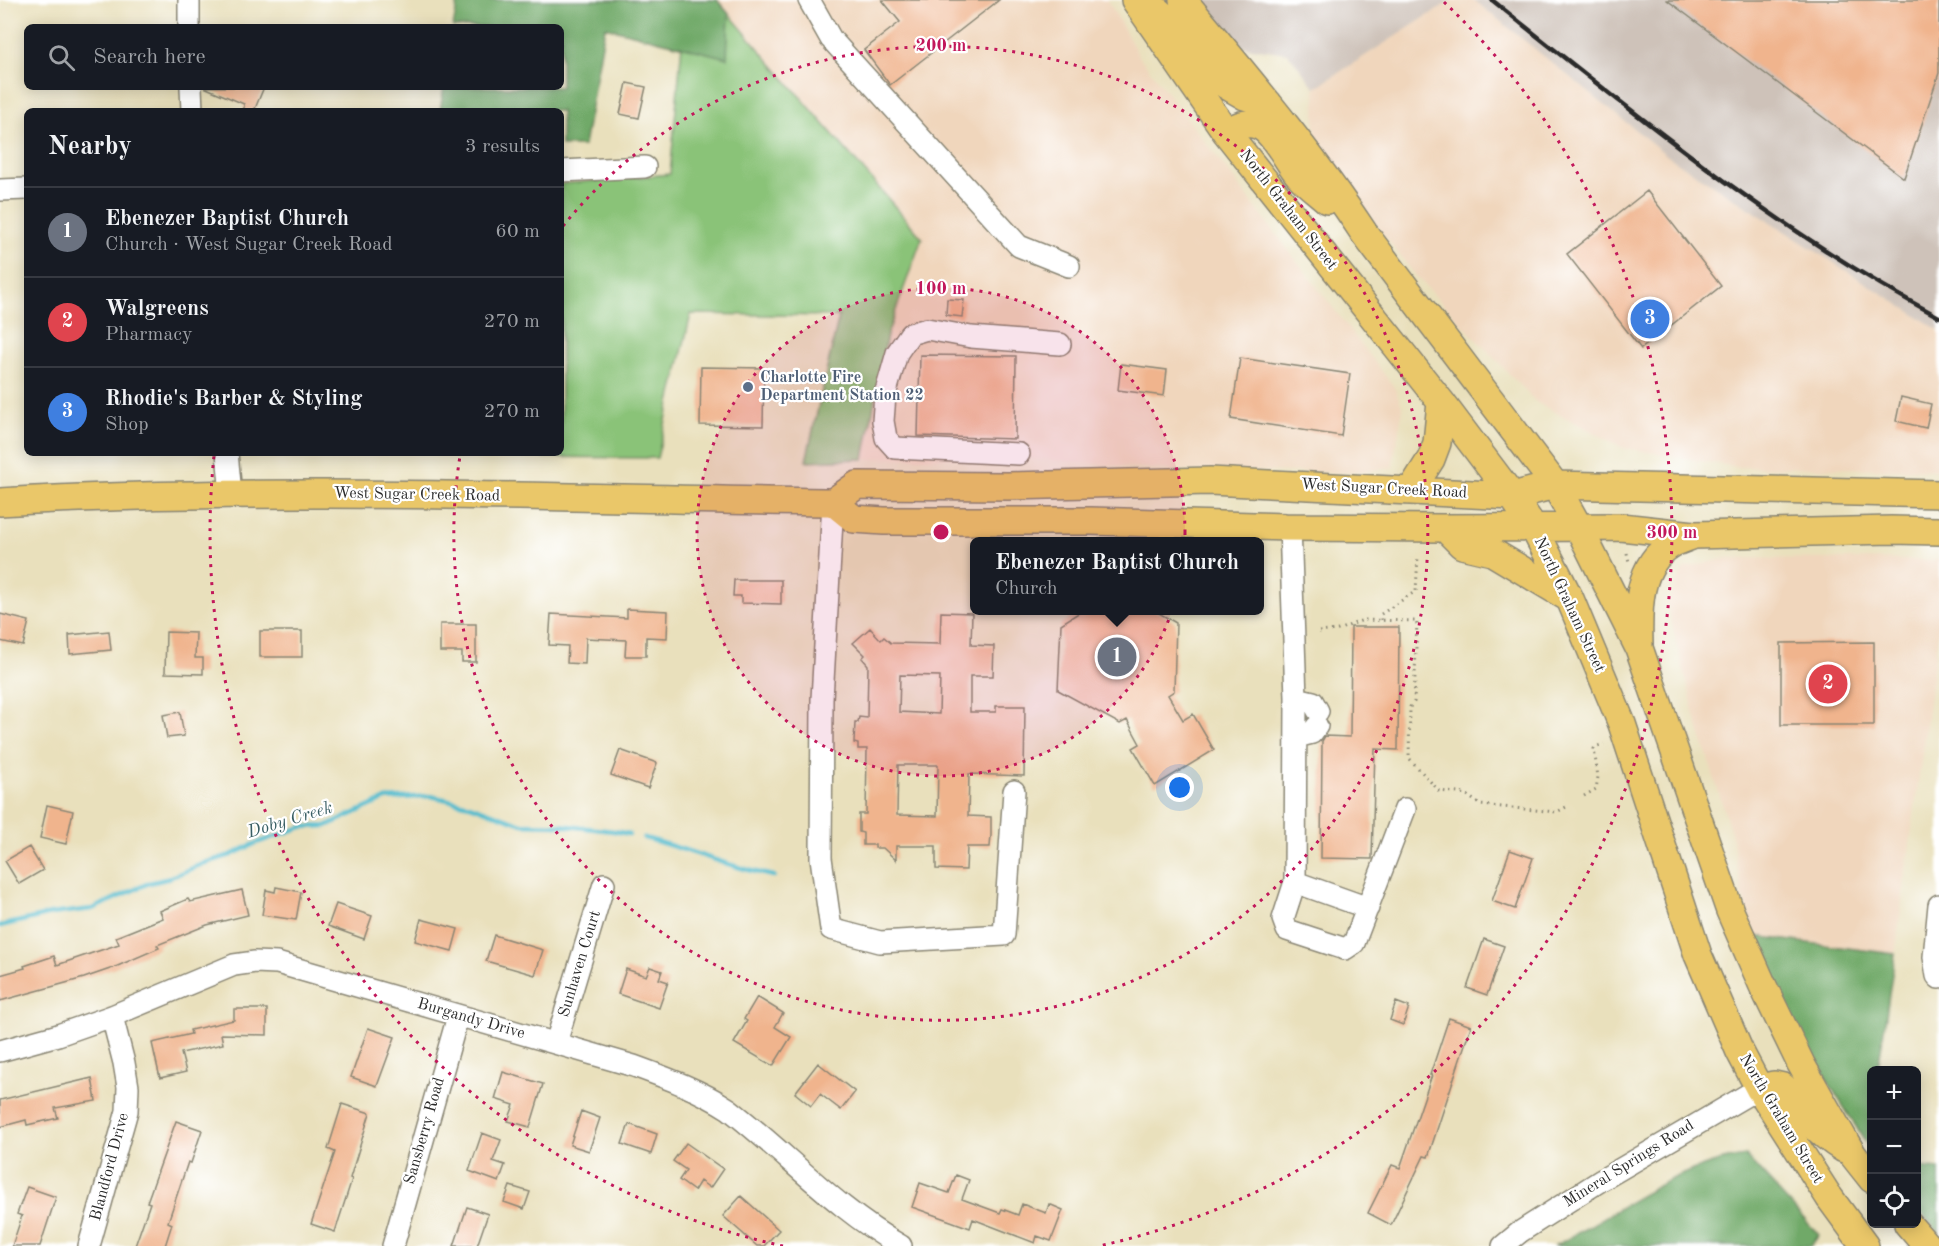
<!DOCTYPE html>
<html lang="en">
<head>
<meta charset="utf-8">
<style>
  :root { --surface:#171b24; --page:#20242c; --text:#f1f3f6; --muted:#9ea1a6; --line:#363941; --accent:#0f766e }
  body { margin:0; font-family:"Old Standard TT",serif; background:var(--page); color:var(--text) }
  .controls { position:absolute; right:18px; bottom:18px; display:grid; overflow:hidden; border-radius:9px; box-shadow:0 3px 15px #0003 }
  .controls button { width:54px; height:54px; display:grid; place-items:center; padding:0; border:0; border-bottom:2px solid var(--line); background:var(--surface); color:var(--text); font:30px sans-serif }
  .you { position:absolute; left:1180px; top:788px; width:21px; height:21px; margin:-15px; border:4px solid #fff; border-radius:50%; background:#1a73e8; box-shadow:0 0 0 9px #1a73e833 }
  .badge { display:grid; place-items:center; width:39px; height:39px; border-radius:50%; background:var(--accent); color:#fff; font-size:20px; font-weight:700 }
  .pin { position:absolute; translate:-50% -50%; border:3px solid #fff; box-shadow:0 2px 6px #0006 }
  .popup { position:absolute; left:970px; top:537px; width:294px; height:78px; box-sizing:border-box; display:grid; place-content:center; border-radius:9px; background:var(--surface); filter:drop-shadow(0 2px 4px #0005); font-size:20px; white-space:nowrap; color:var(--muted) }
  .popup b { font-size:22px; color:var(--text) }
  .popup::after { content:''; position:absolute; left:50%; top:100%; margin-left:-12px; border:12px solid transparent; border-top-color:var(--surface) }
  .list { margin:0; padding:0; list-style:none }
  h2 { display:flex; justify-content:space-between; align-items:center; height:78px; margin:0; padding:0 24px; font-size:26px }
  h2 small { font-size:20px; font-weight:400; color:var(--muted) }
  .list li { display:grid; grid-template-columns:39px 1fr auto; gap:18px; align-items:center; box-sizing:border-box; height:90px; padding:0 24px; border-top:2px solid var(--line) }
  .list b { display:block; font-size:22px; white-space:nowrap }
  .list p { margin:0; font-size:20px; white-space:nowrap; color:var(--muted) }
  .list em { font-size:20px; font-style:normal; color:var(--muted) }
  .icon { flex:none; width:33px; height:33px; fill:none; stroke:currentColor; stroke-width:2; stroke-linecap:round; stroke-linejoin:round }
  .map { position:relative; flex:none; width:1939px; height:1246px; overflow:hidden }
  .search { position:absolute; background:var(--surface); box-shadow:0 3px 15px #0003; left:24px; top:24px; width:540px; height:66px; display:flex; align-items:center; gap:15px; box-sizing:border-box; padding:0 21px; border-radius:9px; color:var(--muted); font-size:22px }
  .panel { position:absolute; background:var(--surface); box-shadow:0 3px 15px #0003; left:24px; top:108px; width:540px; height:348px; border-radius:9px }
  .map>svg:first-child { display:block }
  .built { fill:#f0d6bc }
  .industrial { fill:#cec2b9 }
  .green { fill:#8ac378; stroke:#5a7752; stroke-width:1.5 }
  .forest { fill:#6fa968; stroke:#4d6a4a; stroke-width:1.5 }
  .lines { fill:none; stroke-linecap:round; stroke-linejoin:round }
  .stream { stroke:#52bcce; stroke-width:4.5 }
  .building { fill:#f0b48d; fill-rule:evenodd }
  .minor-casing { stroke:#8a8674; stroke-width:24 }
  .major-casing { stroke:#8a8674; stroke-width:30 }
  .path { stroke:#8a8674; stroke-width:3; stroke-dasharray:1.5 4.5; stroke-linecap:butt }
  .minor { stroke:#fff; stroke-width:21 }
  .major { stroke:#eac769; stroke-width:27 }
  .rail { stroke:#2b2b2b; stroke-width:4.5 }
  .ring { fill:none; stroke:#c2185b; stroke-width:3; stroke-dasharray:3 6 }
  .service-dot { fill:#5c6f8a; stroke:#fff; stroke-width:2 }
  .labels { text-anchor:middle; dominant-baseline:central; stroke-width:4.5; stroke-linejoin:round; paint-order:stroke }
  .street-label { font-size:16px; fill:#2b2b2b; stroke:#fff }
  .service-label { font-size:16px; font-weight:bold; fill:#4e5e75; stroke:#fff; text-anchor:start }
  .water-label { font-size:18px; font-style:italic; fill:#395e64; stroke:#fff }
  .centre { fill:#c2185b; stroke:#fff; stroke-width:3 }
  .ring-label { font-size:18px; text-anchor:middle; font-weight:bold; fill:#c2185b; stroke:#fff; stroke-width:4.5; stroke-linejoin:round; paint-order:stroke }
</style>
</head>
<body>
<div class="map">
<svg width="1939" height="1246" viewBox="0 0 1939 1246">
  <rect width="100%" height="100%" fill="#fff"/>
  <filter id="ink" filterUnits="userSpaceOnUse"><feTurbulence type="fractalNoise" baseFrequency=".0167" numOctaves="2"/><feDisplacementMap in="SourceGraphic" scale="12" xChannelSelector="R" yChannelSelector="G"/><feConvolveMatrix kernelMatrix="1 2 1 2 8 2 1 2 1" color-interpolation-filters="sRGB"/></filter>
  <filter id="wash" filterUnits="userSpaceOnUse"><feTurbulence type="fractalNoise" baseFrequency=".008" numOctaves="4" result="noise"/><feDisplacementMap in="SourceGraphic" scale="24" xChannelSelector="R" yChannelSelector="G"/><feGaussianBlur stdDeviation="1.35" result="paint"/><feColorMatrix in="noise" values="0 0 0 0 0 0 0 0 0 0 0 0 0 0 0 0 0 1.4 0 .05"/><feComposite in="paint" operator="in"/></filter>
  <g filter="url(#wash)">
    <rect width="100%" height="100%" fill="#e9e0bc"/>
    <path class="built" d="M717,0h391l31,56 255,331 9,21 -11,60 -41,5 -120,-2h-47l-167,-14 -153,2 23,-124 35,-97z
      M1452,0h22l195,157 270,173v140l-201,-3 -115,-19 -87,-46 -119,-125 -58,-74 -23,-37 -21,-21v-57z
      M1727,558l212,2v68l-44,326 -141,-18 -11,-38 -12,-66 -34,-109 -30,-119 17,-36z"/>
    <path class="industrial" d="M1201,0h251l-137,88 -27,-35 -52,-7z
      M1474,0h465v330l-270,-173z"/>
    <path class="green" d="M686,0h31l205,238 -35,97 -23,124 -58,2 33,-145 -148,-2 -34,144 -140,-1v-4h44v-269l109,-10z"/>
    <path class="forest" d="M458,0h259l12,14 -2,44 -122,-31 -21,119h-23v-35h-121l4,-24h117v-60h-108z
      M1754,936l141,18 -17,116h-6l-1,41 -4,33 -68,-108z
      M1746,1156l73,79 -8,11h-257c62,-32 122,-82 192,-90z
      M1917,1167l22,2v64l-22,-25z"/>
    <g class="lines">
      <path class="stream" d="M644,838c44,11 86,30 130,38
        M0,926l51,-12 41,-5 57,-26 17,-4 39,-16 26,-8 23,-11 48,-17 24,-1 60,-27 45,-3 39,9 52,19 37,1 55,6 15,3"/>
    </g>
    <g id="blocks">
      <path class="building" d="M882,0h117l-109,85 -26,-35 36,-28z
        M1667,0h272v73l-35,105z
        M627,83l19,4 -7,31 -19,-4z
        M204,87h60l-10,24h-10v-7z
        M1647,191l74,95 -80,63 -74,-95z
        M947,299l17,1 -2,17 -16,-2z
        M920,355l96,1 -1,83 -97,-3z
        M1240,358l110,16 -9,62 -110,-17z
        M1121,364l46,6 -3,26 -46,-6z
        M701,367l63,1 -1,58 -63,-1z
        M1901,397l30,7 -5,24 -30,-7z
        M734,580h47v24l-40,-1v-7h-8z
        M627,609l41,2 -1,27 -21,-1v19h-21l1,-16 -40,-2 -1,26 -18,-1 1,-17 -19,-1 2,-31 76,4z
        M1083,610h71l22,13 -2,68 -6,4 15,25 10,-6 21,36 -59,36 -22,-38 7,-4 -13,-24 -7,4 -62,-34 3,-66z
        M941,612l31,1 -1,32 23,1 -1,30h-23v36h26v-6h29l-1,70 -55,-2 -1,42 23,1v18l-1,12h-23l-1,23 -30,-1v-23h-40v14l-13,-12h-8v-3h-12v-12l-4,-1v-18h7l1,-65h-9v-5l-4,-1 1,-21h3l1,-5 8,1 1,-53 -6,-7 3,-3 -12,-12 17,-15 11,12 3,-3 7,6 49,1zM900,675l40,1 -1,38 -40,-2zM898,765h40l-1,51 -40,-1z
        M0,614l29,7 -6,25 -23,-5z
        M440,624h36v38h-14v-10h-22z
        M1351,627h48l-1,123 -23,-1 -3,110 -51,-1 1,-117 3,-5 25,1z
        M109,631l2,19 -41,4 -1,-19z
        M260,631h42v26h-42z
        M166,632l30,1 -1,25h8v16l-38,-1z
        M1874,642v83h-93v-82z
        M180,712l4,24 -17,2 -4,-23z
        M620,750l37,13 -9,25 -37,-13z
        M47,805l26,6 -7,33 -26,-6z
        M29,847l14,23 -24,14 -14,-23z
        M1510,850l23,8 -18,51 -23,-8z
        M276,887l25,5 -5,28 -34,-5 4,-25 9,2z
        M242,890l6,25 -41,10 -50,20 2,3 -46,20 -29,10 -84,23v-26l25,-7 -1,-2 30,-10 3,9 62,-21 -3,-7 47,-19 -3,-7 28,-12 2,3z
        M336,904l36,12 -8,23 -36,-13z
        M421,919l37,10 -6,22 -37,-10z
        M494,935l49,15 -8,25 -49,-14z
        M1484,939l20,7 -17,49 -20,-7z
        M650,967l12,4 -3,8 9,3 -9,26 -41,-14 8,-25 20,7z
        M757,997l26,16 -8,14 16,10 -18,29 -39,-23 13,-22 -3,-2z
        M1396,1002l13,5 -6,18 -13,-5z
        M234,1009h33v26l-46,-1 2,10 -42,9 5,19 -26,6 -8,-35 39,-9 -1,-4 44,-10z
        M1449,1018l22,8 -43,131 -4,-1 -33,69 -23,-12 24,-48 8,3 32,-93h-2z
        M368,1028l27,9 -18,49 -26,-9z
        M818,1063l37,29 -14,18 -21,-16 -9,12 -16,-13z
        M503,1072l40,12 -13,43 -22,-6 6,-16 -19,-6z
        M92,1078l4,23 -41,7 3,10 -31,7 -1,-5 -26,7v-27z
        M342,1104l28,9 -20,65 2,1 -17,53 -24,-8 24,-72 -7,-3z
        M581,1111l19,7 -11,33 -19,-6z
        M176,1121l26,9 -11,33 -3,-1 -20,60 4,2 -7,22h-30l15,-43 -3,-1z
        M629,1124l28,10 -6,20 -29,-10z
        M482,1133l19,7 -8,21 12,4 -6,17 -30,-11z
        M686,1143l37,26 -13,19 -10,-7 -6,10 -15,-11 7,-10 -13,-9z
        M956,1175l13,5 -7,19 38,14 2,-4 16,6 4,-11 24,9 3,-9 14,6 -12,31 -14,-5 -2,7 -62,-24 -3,9 -58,-21 8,-24 29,10z
        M510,1186l20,6 -6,17 -20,-7z
        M27,1187l29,10 -16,49h-28l10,-30 -5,-2z
        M741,1196l38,34 -15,16h-7l-34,-30z
        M467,1207l21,7 -11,32h-23z"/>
    </g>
  </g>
  <g filter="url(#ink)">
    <use href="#blocks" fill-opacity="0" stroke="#8a8674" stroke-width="1.5"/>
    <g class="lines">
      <defs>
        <path id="minor" d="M189,0v27
          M809,0l22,39 188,207 50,20
          M191,87l1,24
          M561,171l84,-4
          M0,190l27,-1
          M227,453l4,41
          M1019,454l-124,-6 -9,-10 -3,-17 2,-26 12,-42 13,-19 17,-5 44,8 89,7
          M833,502l-11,197 -1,159 10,71 49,13 124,-7 10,-144
          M1290,526l6,172 -1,184 -12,37 4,11 58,19 9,-6 51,-134
          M1296,698l17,4 5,9
          M1296,737l16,-4 5,-7
          M1295,882l73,26
          M1939,905l-5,52 3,19 2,2
          M556,1043l48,-159
          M0,1051l58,-16 54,-19 122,-51 21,-3 22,1 357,103c33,12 66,24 95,43 58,45 108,101 172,137
          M89,1246l38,-135 1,-24 -4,-24 -12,-47
          M393,1246l65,-230
          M1503,1246l17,-14 80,-51 159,-93"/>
        <path id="major" d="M1135,0l91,132 215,270 71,94 22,32 36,71 52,125 76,231 42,97 19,36 70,109 36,49
          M1183,0c63,76 127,151 181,233l191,252 23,41 61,122 91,263 33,75 38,78 27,48 25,43 19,24
          M1151,5l45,40 30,40 19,11 23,7
          M1226,132c10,-5 20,-11 31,-7 17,5 30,37 42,50 8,9 19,17 28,25
          M1412,489l19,-30 6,-16 4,-41
          M0,502c278,-16 556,-4 833,0l21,17 30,2h207l195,6 159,1 176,-1 73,8 197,-5 48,1
          M833,502l24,-17 151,1 202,-5 302,15 43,-11 384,9
          M1445,528l17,17 30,7 75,45
          M1639,644c-1,-36 -2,-79 33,-100 7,-4 15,-6 22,-9
          M1759,1088l15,-3 9,2c18,25 34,46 61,62
          M1908,1224l19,22"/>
      </defs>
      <use href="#minor" class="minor-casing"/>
      <use href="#major" class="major-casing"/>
      <path class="path" d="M1627,553l2,9
        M1381,620v-6l35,-23 2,-35
        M1319,632l19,-2 25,-10 54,1 -3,81 -4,5 -1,51 30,33 27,3 14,11 77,7 11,-6
        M1584,796l12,-7 2,-12 -4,-28 1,-2 9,-3"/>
      <use href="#minor" class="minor"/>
      <use href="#major" class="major"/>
      <path class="rail" d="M1492,0c143,114 285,231 447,317"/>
    </g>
  </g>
  <circle cx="941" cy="532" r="244" fill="#c2185b" fill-opacity=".12"/>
  <g class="ring">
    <circle cx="941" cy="532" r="244"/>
    <path d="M563 226A487 487 0 1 1 460 456"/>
    <path d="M783 1246A731 731 0 0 1 214 456M1444 2A731 731 0 0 1 1099 1246"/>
  </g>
  <circle class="service-dot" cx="748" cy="387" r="6"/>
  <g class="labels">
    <g class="street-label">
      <text transform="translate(1288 210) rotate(52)">North Graham Street</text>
      <text transform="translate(1384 489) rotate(3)">West Sugar Creek Road</text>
      <text transform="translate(417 495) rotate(1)">West Sugar Creek Road</text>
      <text transform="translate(1569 605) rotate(65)">North Graham Street</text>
      <text transform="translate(580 964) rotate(-73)">Sunhaven Court</text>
      <text transform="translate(471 1019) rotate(16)">Burgandy Drive</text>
      <text transform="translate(1781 1119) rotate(59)">North Graham Street</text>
      <text transform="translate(425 1131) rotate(-74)">Sansberry Road</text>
      <text transform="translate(1629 1164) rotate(-32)">Mineral Springs Road</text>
      <text transform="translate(110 1167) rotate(-75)">Blandford Drive</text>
    </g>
    <g class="service-label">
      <text x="760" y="378">Charlotte Fire<tspan x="760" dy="18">Department Station 22</tspan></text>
    </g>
    <g class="water-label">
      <text transform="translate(290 820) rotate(-17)">Doby Creek</text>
    </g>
  </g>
  <circle cx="941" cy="532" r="9" class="centre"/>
  <g class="ring-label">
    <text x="941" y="51">200 m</text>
    <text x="941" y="294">100 m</text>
    <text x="1672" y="538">300 m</text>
  </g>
</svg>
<div class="controls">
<button>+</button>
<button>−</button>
<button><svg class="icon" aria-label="locate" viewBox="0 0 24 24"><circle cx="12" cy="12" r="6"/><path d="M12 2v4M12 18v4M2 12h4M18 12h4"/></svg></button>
</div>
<div class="you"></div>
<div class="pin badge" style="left:1117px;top:657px;background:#6b7280">1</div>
<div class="popup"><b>Ebenezer Baptist Church</b>Church</div>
<div class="pin badge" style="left:1828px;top:684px;background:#e0444e">2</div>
<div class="pin badge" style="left:1650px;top:319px;background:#3f7fe0">3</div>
<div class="search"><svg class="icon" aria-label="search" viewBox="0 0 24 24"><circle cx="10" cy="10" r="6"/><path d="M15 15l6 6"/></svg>Search here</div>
<section class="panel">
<h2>Nearby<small>3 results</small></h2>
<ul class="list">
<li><span class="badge" style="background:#6b7280">1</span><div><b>Ebenezer Baptist Church</b><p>Church · West Sugar Creek Road</p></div><em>60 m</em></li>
<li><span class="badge" style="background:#e0444e">2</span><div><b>Walgreens</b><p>Pharmacy</p></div><em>270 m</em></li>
<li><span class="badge" style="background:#3f7fe0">3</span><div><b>Rhodie's Barber &amp; Styling</b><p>Shop</p></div><em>270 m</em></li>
</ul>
</section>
</div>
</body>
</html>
